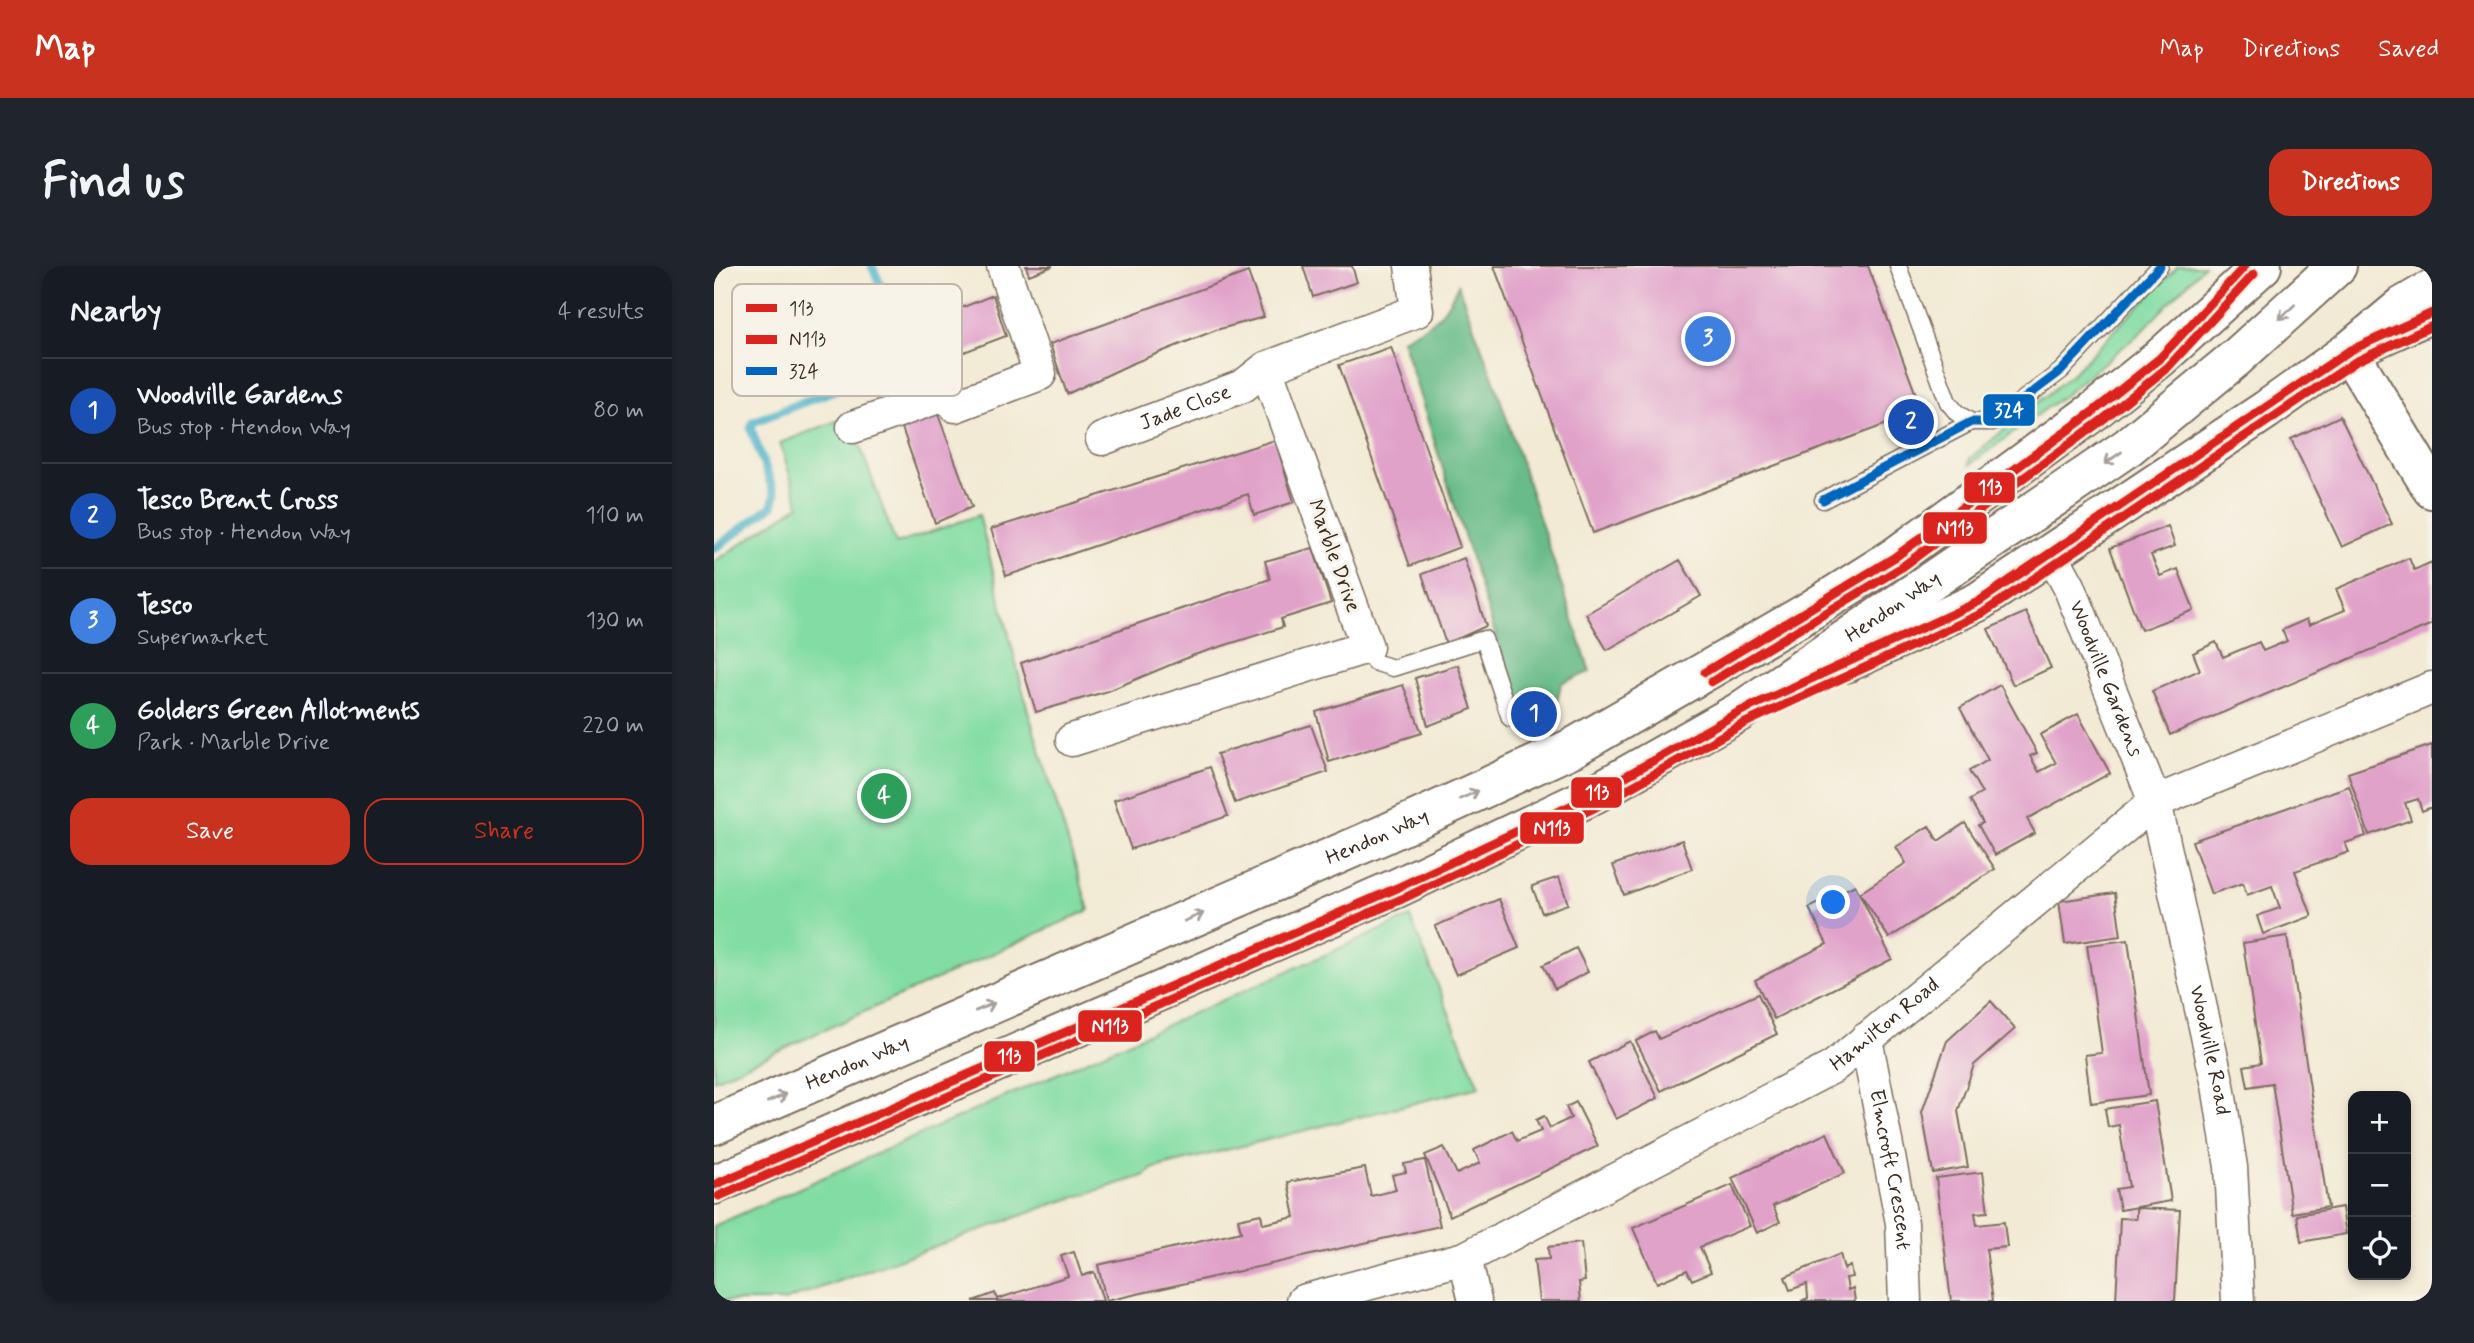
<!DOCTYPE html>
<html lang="en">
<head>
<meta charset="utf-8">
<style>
  :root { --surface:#171b24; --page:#20242c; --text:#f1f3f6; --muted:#9ea1a6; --line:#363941; --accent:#c8321e }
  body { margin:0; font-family:Mynerve,sans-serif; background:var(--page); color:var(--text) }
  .controls { position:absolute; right:21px; bottom:21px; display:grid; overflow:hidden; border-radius:14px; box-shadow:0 4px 10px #0003 }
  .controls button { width:63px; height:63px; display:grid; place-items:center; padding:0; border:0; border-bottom:2px solid var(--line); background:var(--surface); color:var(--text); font:35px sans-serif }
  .you { position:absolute; left:1120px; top:637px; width:24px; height:24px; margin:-18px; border:5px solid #fff; border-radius:50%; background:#1a73e8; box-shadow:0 0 0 10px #1a73e833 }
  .badge { display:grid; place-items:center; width:46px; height:46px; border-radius:50%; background:var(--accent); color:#fff; font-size:23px; font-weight:700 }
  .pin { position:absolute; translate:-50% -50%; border:4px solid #fff; box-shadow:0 2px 7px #0006 }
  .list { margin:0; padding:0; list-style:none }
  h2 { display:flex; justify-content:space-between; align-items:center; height:91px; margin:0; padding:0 28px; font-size:30px }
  h2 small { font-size:23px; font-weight:400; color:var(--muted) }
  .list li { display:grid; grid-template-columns:46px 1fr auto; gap:21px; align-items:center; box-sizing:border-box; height:105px; padding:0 28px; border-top:2px solid var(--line) }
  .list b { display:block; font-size:26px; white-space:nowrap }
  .list p { margin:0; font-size:23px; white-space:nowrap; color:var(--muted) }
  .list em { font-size:23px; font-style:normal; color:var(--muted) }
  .actions { display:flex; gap:14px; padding:21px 28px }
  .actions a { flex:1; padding:16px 0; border:2px solid var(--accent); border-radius:21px; text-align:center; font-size:24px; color:var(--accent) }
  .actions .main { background:var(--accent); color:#fff }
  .icon { flex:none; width:38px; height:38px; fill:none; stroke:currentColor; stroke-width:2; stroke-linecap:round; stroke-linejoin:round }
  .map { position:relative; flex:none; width:1718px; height:1035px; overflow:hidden; border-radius:21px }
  header { display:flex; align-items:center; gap:42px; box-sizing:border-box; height:98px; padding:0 35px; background:var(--accent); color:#fff }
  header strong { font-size:33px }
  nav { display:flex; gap:38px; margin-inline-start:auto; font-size:24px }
  .intro { display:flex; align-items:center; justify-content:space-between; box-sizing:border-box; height:168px; padding:0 42px }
  h1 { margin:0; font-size:49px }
  .button { padding:18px 32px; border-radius:21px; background:var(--accent); color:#fff; font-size:24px; font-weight:700 }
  main { display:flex; gap:42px; padding:0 42px }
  aside { flex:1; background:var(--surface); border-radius:21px; box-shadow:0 4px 10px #0003 }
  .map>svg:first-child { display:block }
  .green { fill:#82dda3; stroke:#5e8460; stroke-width:2 }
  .forest { fill:#69bc89; stroke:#527354; stroke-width:2 }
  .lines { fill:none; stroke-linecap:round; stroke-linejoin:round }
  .stream { stroke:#48b1c7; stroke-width:9 }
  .building { fill:#e1a2ca }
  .service-casing { stroke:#7b6d5e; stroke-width:19 }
  .minor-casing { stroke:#7b6d5e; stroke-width:35 }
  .tertiary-casing { stroke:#7b6d5e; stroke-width:42 }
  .trunk-casing { stroke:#7b6d5e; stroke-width:42 }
  .service { stroke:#fff; stroke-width:16 }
  .minor { stroke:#fff; stroke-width:32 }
  .tertiary { stroke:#fff; stroke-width:38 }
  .trunk { stroke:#fff; stroke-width:38 }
  .bus-1-casing { stroke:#f7f3e8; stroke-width:14 }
  .bus-2-casing { stroke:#f7f3e8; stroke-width:14 }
  .bus-3-casing { stroke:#f7f3e8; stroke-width:14 }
  .bus-1 { stroke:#dc241f; stroke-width:9 }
  .bus-2 { stroke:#dc241f; stroke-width:9 }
  .bus-3 { stroke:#0065bd; stroke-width:9 }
  .oneway { stroke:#a79f9a }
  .labels { text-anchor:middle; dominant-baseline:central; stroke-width:6; stroke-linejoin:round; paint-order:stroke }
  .street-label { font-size:21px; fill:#3b2a1e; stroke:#f7f3e8 }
  .key { fill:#f7f3e8; stroke:#bfb7ab; stroke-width:2 }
  .key-label { font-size:19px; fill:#3b2a1e }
  .line-badge { stroke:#f7f3e8; stroke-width:2.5 }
  .badge-label { font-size:19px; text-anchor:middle; font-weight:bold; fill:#fff }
</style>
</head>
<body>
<header>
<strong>Map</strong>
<nav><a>Map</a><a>Directions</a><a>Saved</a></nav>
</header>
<div class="intro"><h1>Find us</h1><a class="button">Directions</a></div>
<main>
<aside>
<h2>Nearby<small>4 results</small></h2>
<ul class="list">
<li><span class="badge" style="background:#1a4fb4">1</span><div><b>Woodville Gardens</b><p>Bus stop · Hendon Way</p></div><em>80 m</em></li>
<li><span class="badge" style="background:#1a4fb4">2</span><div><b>Tesco Brent Cross</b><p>Bus stop · Hendon Way</p></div><em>110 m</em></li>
<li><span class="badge" style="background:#3f7fe0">3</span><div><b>Tesco</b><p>Supermarket</p></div><em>130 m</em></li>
<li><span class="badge" style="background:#2e9e5b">4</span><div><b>Golders Green Allotments</b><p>Park · Marble Drive</p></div><em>220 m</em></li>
</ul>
<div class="actions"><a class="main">Save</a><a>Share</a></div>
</aside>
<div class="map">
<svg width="1718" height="1035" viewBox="0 0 1718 1035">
  <rect width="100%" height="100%" fill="#f7f3e8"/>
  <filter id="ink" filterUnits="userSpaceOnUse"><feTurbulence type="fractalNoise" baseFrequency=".0143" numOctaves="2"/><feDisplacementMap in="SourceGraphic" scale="14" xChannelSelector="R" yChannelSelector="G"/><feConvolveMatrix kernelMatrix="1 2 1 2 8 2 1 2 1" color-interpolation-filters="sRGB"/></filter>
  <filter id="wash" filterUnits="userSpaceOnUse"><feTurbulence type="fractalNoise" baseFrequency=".00686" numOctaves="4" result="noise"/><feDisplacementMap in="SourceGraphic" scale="28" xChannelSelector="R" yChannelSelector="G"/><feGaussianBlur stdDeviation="1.57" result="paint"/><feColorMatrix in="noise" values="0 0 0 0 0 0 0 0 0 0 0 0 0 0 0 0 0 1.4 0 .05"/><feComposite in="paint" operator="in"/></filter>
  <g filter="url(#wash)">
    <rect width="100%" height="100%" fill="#f2ead4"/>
    <path class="green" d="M1464,0h26l-64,67 -74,61 -97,71v-6l102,-84z
      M135,150l47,128 83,-29 49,196 61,199 -375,170v-518l85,-57 -19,-62z
      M696,651l69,170 -325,81 -11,8 -90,28 -269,97h-70v-75z"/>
    <path class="forest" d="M744,19l37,98 95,289 -29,11 -5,24 -34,12 -120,-380c32,-16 41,-21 56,-54z"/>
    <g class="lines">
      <path class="stream" d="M0,283l58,-43 3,-11 -24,-66 2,-7 132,-52c28,-25 -1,-76 -13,-104"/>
    </g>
    <g id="blocks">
      <path class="building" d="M312,0h27l-24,9z
        M589,0h49l5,16 -44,15z
        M780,0h374l54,145 -329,122z
        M534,6l16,45 -48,13 -85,34 -64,30 -17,-50z
        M279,29l13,41 -86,33 -13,-39z
        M677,81l69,200 -50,19 -71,-201z
        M222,143l36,98 -37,16 -35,-101z
        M1626,150l52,108 -50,23 -51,-108z
        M561,174l19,62 -40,13 -6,-21 -242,82 -15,-47z
        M1454,260l7,20 -24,9 9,21 18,-7 16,41 -53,20 -31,-82z
        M599,282l18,55 -50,16 2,8 -89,28 -86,36 -72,21 -15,-49 249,-84 -5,-18z
        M750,292l22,68 -40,18 -24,-70z
        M1695,292l5,12 18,-8v62l-262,111 -18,-44 48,-21 -7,-17 23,-11 7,15 36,-15 4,9 24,-10 -5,-11 25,-11 2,6 36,-15 -9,-21z
        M966,294l21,36 -94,54 -21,-36z
        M1312,346l25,56 -38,17 -25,-56z
        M744,399l14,44 -44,17 -13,-48z
        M689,419l19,48 -93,29 -13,-50z
        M1286,419l37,68 -7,3 9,16 17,-9 -16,-28 38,-21 32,59 -83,46 8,14 -40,22 -17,-30 5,-2 -13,-23 12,-7 -13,-22 19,-11 -28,-52z
        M597,459l17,47 -93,31 -18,-49z
        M1718,479v62l-10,4 -4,-12 -13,4 6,17 -42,15 -21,-62z
        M496,501l18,49 -97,33 -17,-49z
        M1635,520l17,50 -21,7 4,9 -54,19 17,45 -49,18 -6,-18 23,-8 -8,-22 -25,9 -4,-12 -32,11 -19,-53z
        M1251,557l30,46 -106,69 -29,-45 46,-30 -10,-16 33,-21 9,15z
        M968,574l10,29 -68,26 -11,-30z
        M845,611l9,27 -26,9 -10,-27z
        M1141,619l37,74 -118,60 -19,-39 72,-36 -18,-36z
        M1401,627l6,43 -56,8 -6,-43z
        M785,633l20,49 -63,27 -21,-49z
        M1573,670l41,271 -36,6 -20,-130 -24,4 -4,-21 17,-3 -18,-120z
        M1414,674l21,155 -58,8 -6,-48 17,-2 -15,-108z
        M862,682l12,24 -33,17 -12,-24z
        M1044,728l19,40 -116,57 -25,-50 19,-10 4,8z
        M1277,735l24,28 -41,36 -16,46 10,56 -35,6 -11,-61 25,-71z
        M916,775l28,57 -42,21 -27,-57z
        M1441,835l16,100 -51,9 -4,-21 13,-2 -10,-62 -11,2 -3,-18z
        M862,836l22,44 -148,70 -25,-61 19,-8 13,27 23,-11 -6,-13 38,-19 5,10 24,-10 -5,-11 8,-4 6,12 21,-10 -5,-11z
        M1113,867l18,40 -72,33 7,16 -23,11 -25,-55z
        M711,894l15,66 -334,75 -8,-36 143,-33 -3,-13 23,-5 2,10 32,-7 -7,-35 77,-14 6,28 25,-6 -4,-15 14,-3 -2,-8z
        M1269,906l5,40 -13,1 2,12 27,-3 3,25 -21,2 7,52h-42l-15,-123z
        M1018,919l18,41 -50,21 11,25 -19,8 -5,-10 -30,13 -24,-55z
        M1628,941l4,27 -45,8 -4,-27z
        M1422,942l44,2 -5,91h-59l4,-83 16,1z
        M867,977l4,38 -6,1 2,19h-42l-5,-41 15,-1 -1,-12z
        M360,986l8,24 12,-4 9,29h-130l22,-8 2,6 71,-23 -7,-20z
        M1126,988l4,15 6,-3 2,11 -6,1 2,12 5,-2 2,13h-54l7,-3 -1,-14 -17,6 -5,-13z"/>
    </g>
  </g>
  <g filter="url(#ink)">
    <use href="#blocks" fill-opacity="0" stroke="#7b6d5e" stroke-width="2"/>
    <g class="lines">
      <defs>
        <path id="service" d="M1184,0l50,136 9,11 14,9
          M1109,234l148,-78h22l68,-51 99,-105
          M653,381l7,15 19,6 91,-29 26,79"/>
        <g id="minor">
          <path d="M139,161l97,-34 5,13 85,-32 -37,-108"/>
          <path id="s1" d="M388,173l141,-53 23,-18"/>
          <path id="s2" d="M1338,289l17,31 86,216 63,283 13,82 7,134"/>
          <path d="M358,474l295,-93 -101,-279 151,-57 -6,-45"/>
          <path id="s3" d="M1152,773l36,184 3,78"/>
          <path d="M751,992l10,43"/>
          <path id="s4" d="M589,1035l162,-43 368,-191 322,-265 277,-114"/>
        </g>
        <path id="tertiary" d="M1718,23l-29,17 -54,45 83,138"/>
        <g id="trunk">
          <path d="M1132,397l132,-61 288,-192 83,-59 83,-38"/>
          <path id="s5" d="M0,859l671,-291 189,-87 229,-132 92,-58 199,-146 66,-53 102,-92"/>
          <path id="s6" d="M0,919l683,-297 190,-90 152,-86 389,-265 109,-90 100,-91"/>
        </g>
      </defs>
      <use href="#service" class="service-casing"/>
      <use href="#minor" class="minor-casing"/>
      <use href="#tertiary" class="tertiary-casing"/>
      <use href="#trunk" class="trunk-casing"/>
      <use href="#service" class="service"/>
      <use href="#minor" class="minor"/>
      <use href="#tertiary" class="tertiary"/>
      <use href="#trunk" class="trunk"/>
      <defs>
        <path id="bus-1" d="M991,406l190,-115 199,-146 66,-53 85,-92
          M0,919l683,-297 190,-90 152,-86 239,-110 371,-251 83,-38"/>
        <path id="bus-2" d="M997,416l191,-115 199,-146 67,-54 86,-93
          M5,930l683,-297 190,-90 153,-86 238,-110 372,-251 77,-36"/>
        <path id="bus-3" d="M1109,234l148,-78h22l68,-51 99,-105"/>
      </defs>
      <use href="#bus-1" class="bus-1-casing"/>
      <use href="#bus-2" class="bus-2-casing"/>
      <use href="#bus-3" class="bus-3-casing"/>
      <use href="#bus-1" class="bus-1"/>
      <use href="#bus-2" class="bus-2"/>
      <use href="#bus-3" class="bus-3"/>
    </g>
    <defs><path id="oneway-shaft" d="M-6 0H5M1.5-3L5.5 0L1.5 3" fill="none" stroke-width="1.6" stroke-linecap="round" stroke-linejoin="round" transform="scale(1.75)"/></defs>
    <g class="oneway">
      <use href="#oneway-shaft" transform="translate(1573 46) rotate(137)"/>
      <use href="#oneway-shaft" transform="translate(1399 192) rotate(145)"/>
      <use href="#oneway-shaft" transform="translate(755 529) rotate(-24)"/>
      <use href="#oneway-shaft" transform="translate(480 651) rotate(-23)"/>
      <use href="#oneway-shaft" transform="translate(271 741) rotate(-23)"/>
      <use href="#oneway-shaft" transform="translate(63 832) rotate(-23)"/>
    </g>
  </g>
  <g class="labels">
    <g class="street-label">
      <text stroke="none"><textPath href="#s1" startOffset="89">Jade Close</textPath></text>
      <text transform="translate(620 290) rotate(70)">Marble Drive</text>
      <text stroke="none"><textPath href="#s6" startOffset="1316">Hendon Way</textPath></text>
      <text stroke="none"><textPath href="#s2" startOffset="135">Woodville Gardens</textPath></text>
      <text stroke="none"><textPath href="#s5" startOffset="723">Hendon Way</textPath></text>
      <text stroke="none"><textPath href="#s4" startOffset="649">Hamilton Road</textPath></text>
      <text stroke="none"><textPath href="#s2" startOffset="522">Woodville Road</textPath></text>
      <text stroke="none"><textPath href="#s5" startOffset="156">Hendon Way</textPath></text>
      <text stroke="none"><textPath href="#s3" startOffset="133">Elmcroft Crescent</textPath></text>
    </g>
  </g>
  <rect x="18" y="18" width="230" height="112" rx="10" class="key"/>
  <rect x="32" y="38" width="31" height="8" fill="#dc241f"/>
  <rect x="32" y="69" width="31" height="9" fill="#dc241f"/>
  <rect x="32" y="101" width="31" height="8" fill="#0065bd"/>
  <g class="key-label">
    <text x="75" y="49">113</text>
    <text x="75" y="80">N113</text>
    <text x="75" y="112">324</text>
  </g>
  <g class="line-badge">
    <rect x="1268" y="127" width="54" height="34" rx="7" fill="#0065bd"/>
    <rect x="1249" y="205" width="53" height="33" rx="7" fill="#dc241f"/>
    <rect x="1208" y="245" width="66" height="34" rx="7" fill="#dc241f"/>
    <rect x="856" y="510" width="53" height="33" rx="7" fill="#dc241f"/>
    <rect x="805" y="545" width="66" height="34" rx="7" fill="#dc241f"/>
    <rect x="363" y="743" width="66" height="34" rx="7" fill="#dc241f"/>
    <rect x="269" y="774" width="53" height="33" rx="7" fill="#dc241f"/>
  </g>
  <g class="badge-label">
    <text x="1295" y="151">324</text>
    <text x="1276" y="228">113</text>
    <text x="1241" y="269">N113</text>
    <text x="883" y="533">113</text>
    <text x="838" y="569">N113</text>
    <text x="396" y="767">N113</text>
    <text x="295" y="797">113</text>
  </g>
</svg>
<div class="controls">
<button>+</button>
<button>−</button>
<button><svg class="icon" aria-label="locate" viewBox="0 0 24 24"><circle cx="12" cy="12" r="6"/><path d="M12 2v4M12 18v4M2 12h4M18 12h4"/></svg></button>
</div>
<div class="you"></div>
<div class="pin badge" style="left:820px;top:448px;background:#1a4fb4">1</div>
<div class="pin badge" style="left:1197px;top:156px;background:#1a4fb4">2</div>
<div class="pin badge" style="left:994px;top:73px;background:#3f7fe0">3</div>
<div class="pin badge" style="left:170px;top:530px;background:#2e9e5b">4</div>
</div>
</main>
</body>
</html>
